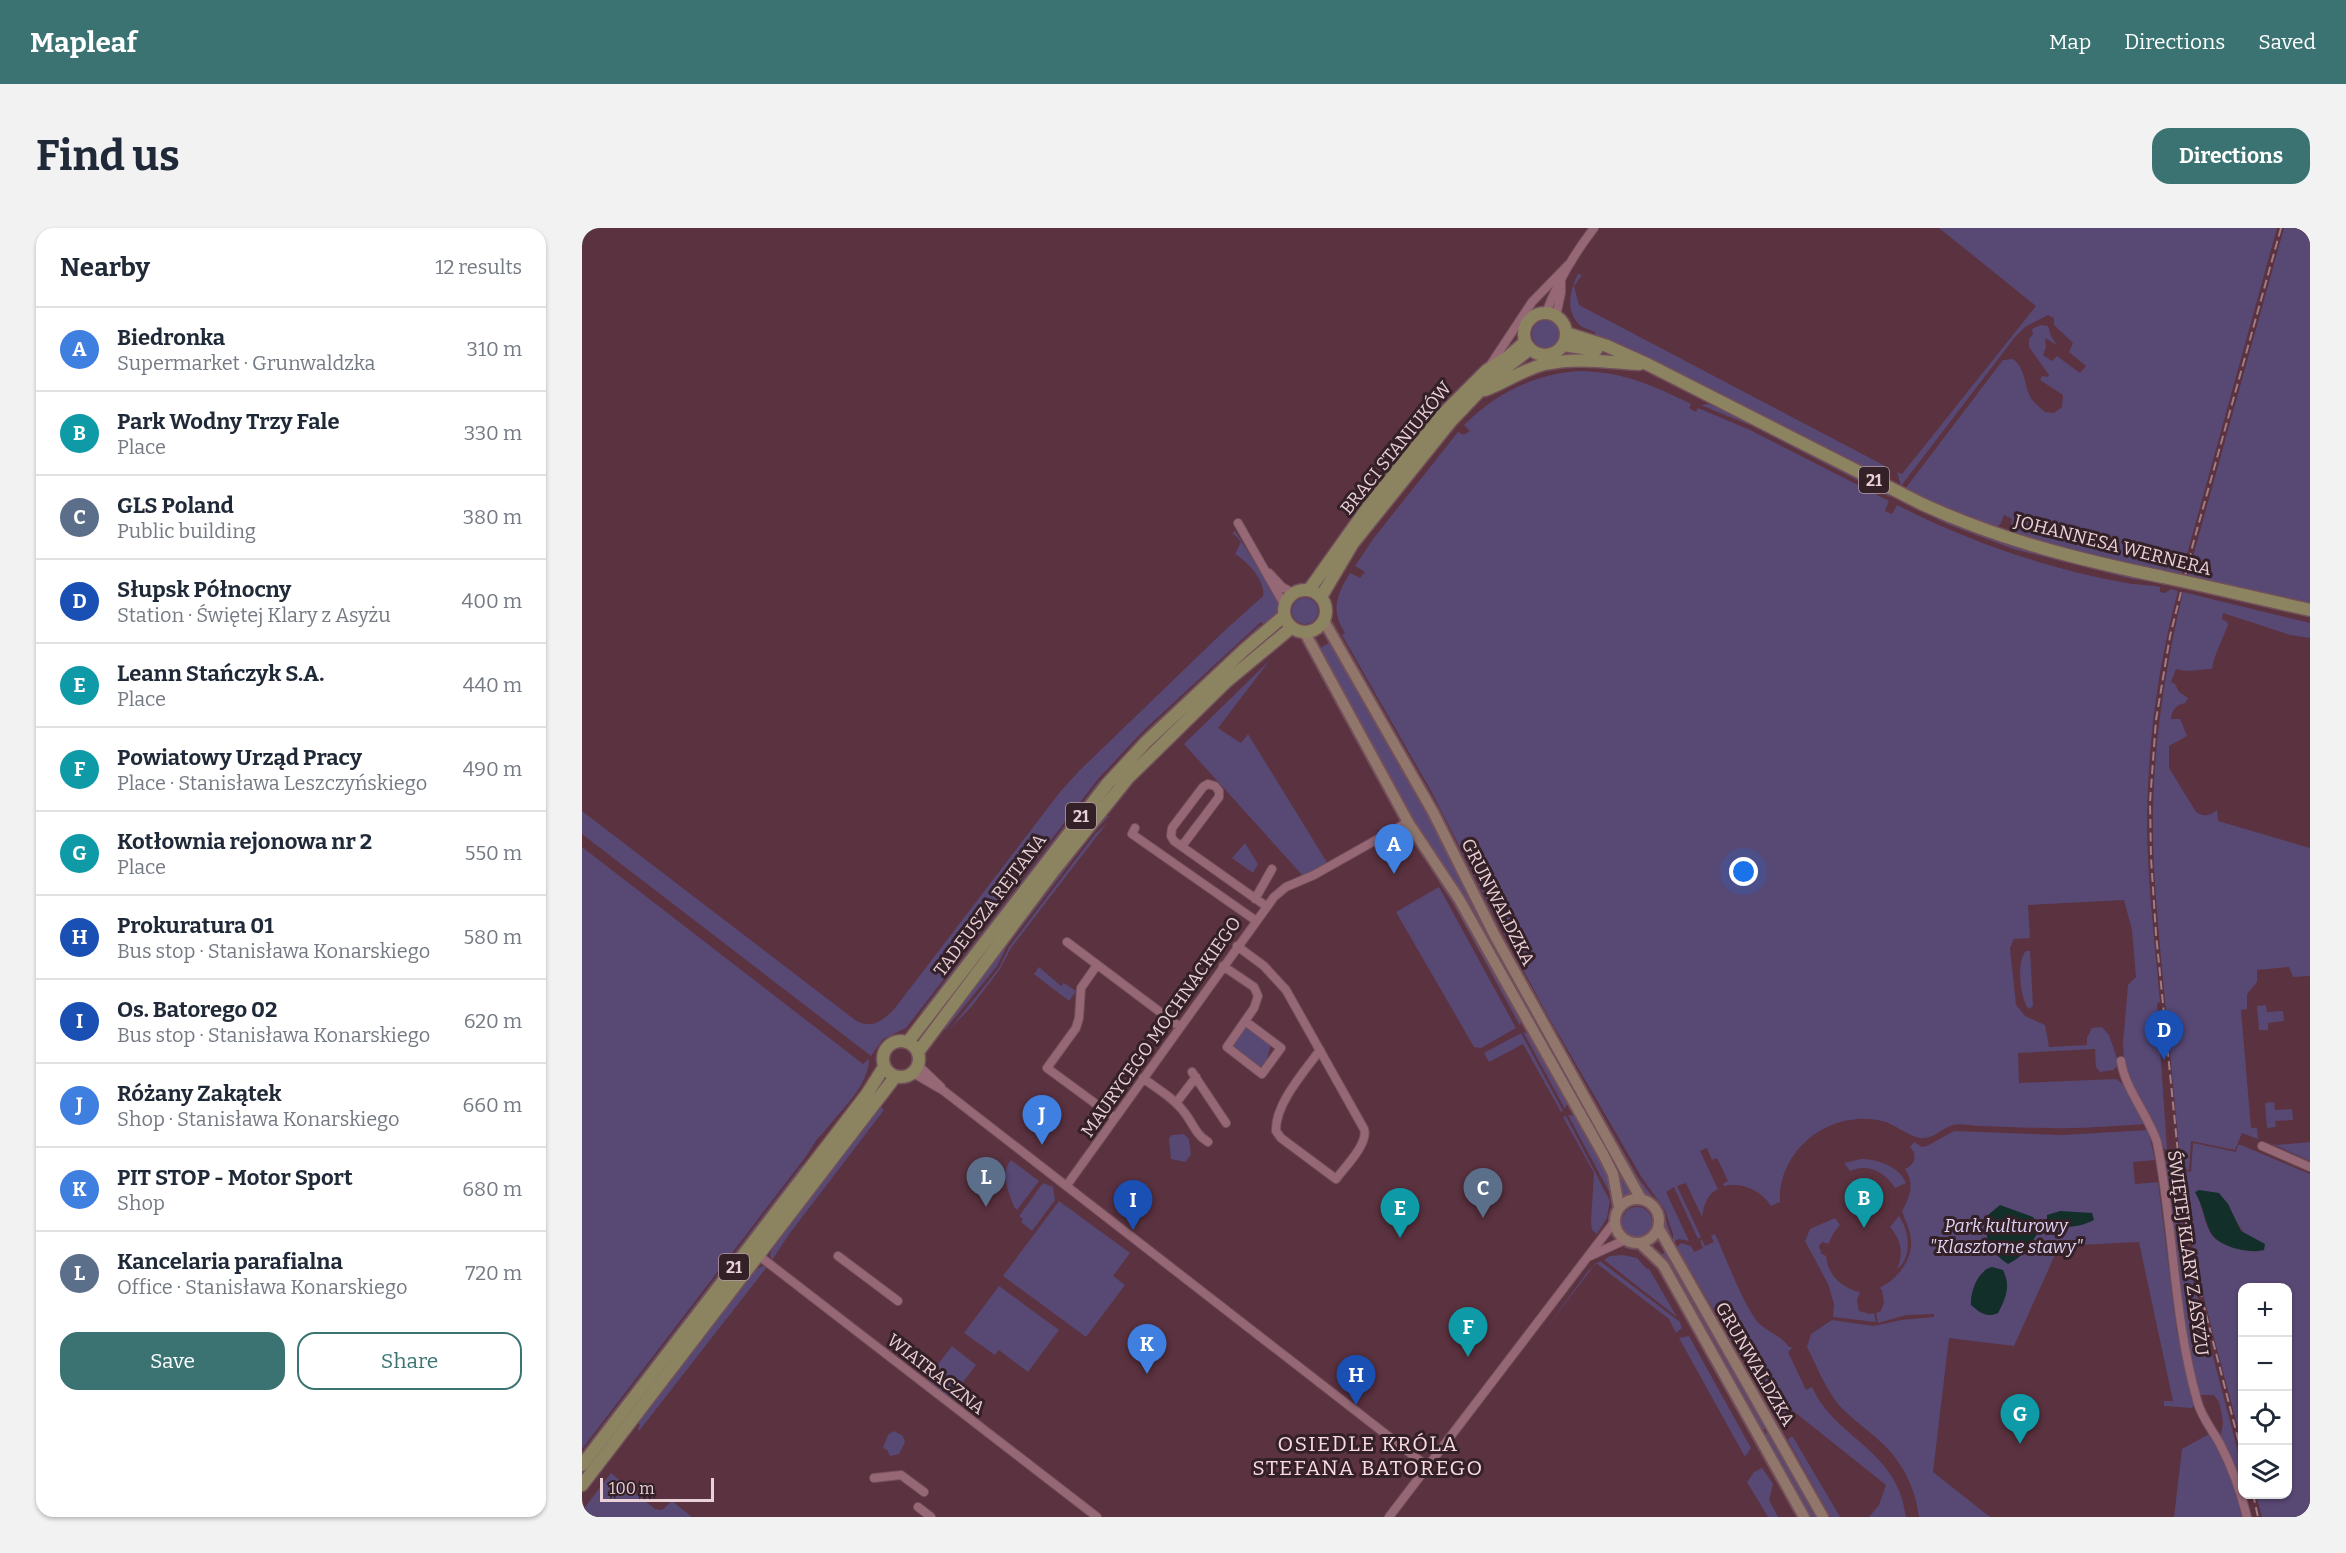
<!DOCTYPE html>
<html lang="en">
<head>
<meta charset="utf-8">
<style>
  :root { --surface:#fff; --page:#f2f2f3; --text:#1f2937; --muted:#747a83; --line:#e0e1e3; --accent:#3a7372 }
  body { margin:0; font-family:Bitter,serif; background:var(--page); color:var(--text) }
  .controls { position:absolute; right:18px; bottom:18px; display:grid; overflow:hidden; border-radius:12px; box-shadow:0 2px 4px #0004 }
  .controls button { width:54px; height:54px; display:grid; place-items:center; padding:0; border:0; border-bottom:2px solid var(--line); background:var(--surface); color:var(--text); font:30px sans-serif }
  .scale { position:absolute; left:18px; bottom:15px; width:114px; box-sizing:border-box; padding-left:6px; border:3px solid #ead0d7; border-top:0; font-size:16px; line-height:21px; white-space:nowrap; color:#ead0d7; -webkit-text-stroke:4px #342127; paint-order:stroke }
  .you { position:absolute; left:1162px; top:644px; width:21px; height:21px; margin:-15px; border:4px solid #fff; border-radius:50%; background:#1a73e8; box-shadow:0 0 0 9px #1a73e833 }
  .badge { display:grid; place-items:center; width:39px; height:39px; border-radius:50%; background:var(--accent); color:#fff; font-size:20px; font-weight:700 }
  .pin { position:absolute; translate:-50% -50px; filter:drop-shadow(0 2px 3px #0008) }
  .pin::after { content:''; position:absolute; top:32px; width:21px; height:18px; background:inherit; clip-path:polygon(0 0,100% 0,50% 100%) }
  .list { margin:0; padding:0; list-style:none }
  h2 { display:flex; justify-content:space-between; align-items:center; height:78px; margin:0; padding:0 24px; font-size:26px }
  h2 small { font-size:20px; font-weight:400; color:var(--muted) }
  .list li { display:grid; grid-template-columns:39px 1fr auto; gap:18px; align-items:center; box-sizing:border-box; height:84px; padding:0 24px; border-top:2px solid var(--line) }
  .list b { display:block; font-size:22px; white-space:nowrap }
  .list p { margin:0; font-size:20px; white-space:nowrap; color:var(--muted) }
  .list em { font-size:20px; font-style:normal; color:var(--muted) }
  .actions { display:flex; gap:12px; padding:18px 24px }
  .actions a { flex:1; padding:14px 0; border:2px solid var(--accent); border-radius:18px; text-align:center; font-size:21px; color:var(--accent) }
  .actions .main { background:var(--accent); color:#fff }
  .icon { flex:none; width:33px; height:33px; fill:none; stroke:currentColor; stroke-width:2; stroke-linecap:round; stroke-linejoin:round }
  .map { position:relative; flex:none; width:1728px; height:1289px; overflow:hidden; border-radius:18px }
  header { display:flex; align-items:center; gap:36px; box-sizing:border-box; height:84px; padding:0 30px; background:var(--accent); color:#fff }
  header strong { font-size:28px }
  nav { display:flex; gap:33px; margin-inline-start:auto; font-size:21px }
  .intro { display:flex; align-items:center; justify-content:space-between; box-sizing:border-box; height:144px; padding:0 36px }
  h1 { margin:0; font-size:42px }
  .button { padding:15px 27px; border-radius:18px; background:var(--accent); color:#fff; font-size:21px; font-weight:700 }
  main { display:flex; gap:36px; padding:0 36px }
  aside { flex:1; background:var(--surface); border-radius:18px; box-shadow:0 2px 4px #0004 }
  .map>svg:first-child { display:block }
  .green { fill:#584874; fill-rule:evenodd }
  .water { fill:#122f2a }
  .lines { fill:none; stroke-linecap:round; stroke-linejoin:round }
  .street-casing { stroke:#72505b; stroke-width:10 }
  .secondary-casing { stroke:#72505b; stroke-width:14 }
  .primary-casing { stroke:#72505b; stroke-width:15 }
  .street { stroke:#966875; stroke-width:8 }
  .secondary { stroke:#91766b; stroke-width:10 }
  .primary { stroke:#8c8461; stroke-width:12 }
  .rail { stroke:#9f7d87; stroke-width:2; stroke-dasharray:9 4.5; stroke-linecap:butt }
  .primary-bridge-casing { stroke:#72505b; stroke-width:15; stroke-linecap:butt }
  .primary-bridge { stroke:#8c8461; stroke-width:12 }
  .labels { text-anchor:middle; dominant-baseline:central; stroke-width:6; stroke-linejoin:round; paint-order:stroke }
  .shield { fill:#342127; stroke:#b39ca2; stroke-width:1.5 }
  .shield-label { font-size:16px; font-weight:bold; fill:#ead0d7 }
  .street-label { font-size:18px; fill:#ead0d7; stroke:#342127 }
  .park-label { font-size:18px; font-style:italic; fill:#dfd4f6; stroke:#342127 }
  .quarter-label { font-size:21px; letter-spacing:1.5px; fill:#fbdbe3; stroke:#342127 }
</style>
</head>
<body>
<header>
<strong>Mapleaf</strong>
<nav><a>Map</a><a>Directions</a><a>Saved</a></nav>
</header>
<div class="intro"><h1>Find us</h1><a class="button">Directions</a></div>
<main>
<aside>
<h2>Nearby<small>12 results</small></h2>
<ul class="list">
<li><span class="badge" style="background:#3f7fe0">A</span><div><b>Biedronka</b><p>Supermarket · Grunwaldzka</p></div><em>310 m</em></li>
<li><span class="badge" style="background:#0f9aa8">B</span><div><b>Park Wodny Trzy Fale</b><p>Place</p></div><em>330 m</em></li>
<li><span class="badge" style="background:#5c6f8a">C</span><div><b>GLS Poland</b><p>Public building</p></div><em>380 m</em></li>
<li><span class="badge" style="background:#1a4fb4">D</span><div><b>Słupsk Północny</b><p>Station · Świętej Klary z Asyżu</p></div><em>400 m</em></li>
<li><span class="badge" style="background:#0f9aa8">E</span><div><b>Leann Stańczyk S.A.</b><p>Place</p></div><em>440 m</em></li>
<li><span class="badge" style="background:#0f9aa8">F</span><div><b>Powiatowy Urząd Pracy</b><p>Place · Stanisława Leszczyńskiego</p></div><em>490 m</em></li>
<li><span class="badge" style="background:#0f9aa8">G</span><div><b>Kotłownia rejonowa nr 2</b><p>Place</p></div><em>550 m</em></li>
<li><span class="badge" style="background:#1a4fb4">H</span><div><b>Prokuratura 01</b><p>Bus stop · Stanisława Konarskiego</p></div><em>580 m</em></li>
<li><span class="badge" style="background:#1a4fb4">I</span><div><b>Os. Batorego 02</b><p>Bus stop · Stanisława Konarskiego</p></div><em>620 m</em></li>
<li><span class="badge" style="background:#3f7fe0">J</span><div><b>Różany Zakątek</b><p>Shop · Stanisława Konarskiego</p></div><em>660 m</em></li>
<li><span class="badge" style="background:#3f7fe0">K</span><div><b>PIT STOP - Motor Sport</b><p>Shop</p></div><em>680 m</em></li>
<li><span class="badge" style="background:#5c6f8a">L</span><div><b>Kancelaria parafialna</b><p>Office · Stanisława Konarskiego</p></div><em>720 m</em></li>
</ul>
<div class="actions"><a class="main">Save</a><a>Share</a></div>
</aside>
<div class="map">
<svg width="1728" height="1289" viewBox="0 0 1728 1289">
  <rect width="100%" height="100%" fill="#5b323f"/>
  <path class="green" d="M1357,0h338l-96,348 -17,-4 4,-12 -5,12 -102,-23 -49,-15 -2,-6 2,-9 -8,-4 -3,8 -5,5 -35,-11 -56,-28 98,-129 10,-1c12,9 11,23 16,35 2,7 11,13 16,18l9,1 8,-6 1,-12 -23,-15 2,-4 6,1 1,-2 -20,-28v-8l4,-5 -1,-5 9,-4 7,1 3,10 6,9 -12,-7 1,9 -3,8 9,6 5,-5 23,17 6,-7 -17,-14 4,-9 -19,-18v-7l-6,-3 -23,12 -10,10 -114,149 -4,-14 5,2 134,-168z
    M1702,0h26v378l-107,-25 3,-15 -4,14 -15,-2z
    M996,46l4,1 -8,11 5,19 310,163 -19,4 -276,-133 1,-7c-4,-2 -9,-3 -13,-5 -18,-14 -12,-37 -4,-53z
    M950 106a14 14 0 1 1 28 0a14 14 0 1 1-28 0Z
    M996,143c43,0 75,14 113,33l-2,4 7,4 2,-4 52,22 139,71 -4,10 7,3 5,-9c74,38 154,65 235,79 10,1 19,1 28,3v5l5,1 6,-4 7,2c-21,78 -31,158 -31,239 1,57 8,115 13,172l-3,1 10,146h-3l-9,-25h-2l-25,-48 -4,-15 -1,-18 5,-58 8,-8 -4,-47 -8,-30 -96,5 2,33 -16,1 -4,9 6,57 9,11 20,9 4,22 38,-2v-7l5,-10 10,-1 7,8 10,29 -6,6 -13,2 -4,-5 -1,-18 -77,4 1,30 97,-4 7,5 22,40c-32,2 -64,5 -96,4 -23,0 -46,-1 -68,-2 -9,0 -20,-3 -28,-1 -11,3 -17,12 -29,13 -13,1 -28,-14 -42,-17 -50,-12 -104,27 -102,81l-9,4c-10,-16 -29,-24 -47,-20l-1,-2 5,-3 -11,-23 -5,2 -5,-12 -7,3 18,38c-11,5 -14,16 -16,28l-16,-34 -9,3 24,51 -3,2 -24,-52 -8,5 23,49 -10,-2 -6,3v-8l-8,-24 -23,-32 -94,-162 -43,-80 -74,-145 -89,-156 3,-2c-15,-23 -8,-39 5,-60l10,5 5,-6 -10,-6 18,-27 85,-107 6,3 6,-4 -6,-6c33,-32 68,-50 114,-54z
    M1126,176l42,17 135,69 5,7 -138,-71 -51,-21z
    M1321,273l259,81 -1,1 -29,-4 -119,-30 -66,-25 -46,-22z
    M653,303l44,70c2,12 -5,17 -13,25l-5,-4 -117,108 -46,49 -192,249 -23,11 -12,17 -289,-222v-23l273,209c16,10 28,1 40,-12l165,-216 19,-21 142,-137 42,-38c3,-15 -16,-35 -28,-42l6,-12 -6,-7 -3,-1z
    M1601,364l127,31v15l-20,-3 -67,-22 -1,6 5,3 1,3 -14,34 -2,10c-14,0 -24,4 -36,0l-5,13 4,2 4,8 9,6 -3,5c-9,2 -13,7 -14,16h9l7,17 -18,10v22l27,44c9,5 13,4 21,-2l1,11 92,27v128l-17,1 -4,-10 -32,3v12l-10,12v15l-6,1 10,118h6l1,11 -16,-6 -7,17 -44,-9 -2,29 -8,-2 4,-1 -4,-1v-3l5,-1h-5l-2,-14c-6,-64 -12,-127 -18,-190 -4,-48 -9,-97 -8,-145 1,-75 13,-148 30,-221z
    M710 383a13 13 0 1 1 26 0a13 13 0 1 1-26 0Z
    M677,398l3,3 -156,149 -2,-1 39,-43z
    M757,409l98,171 74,146 73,130 55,95 23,30 9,26 -2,4 -4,-8 -3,-22 -18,-16 -12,-19 -93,-166 -201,-370z
    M748,414l82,141 221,411 -10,4 -304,-549z
    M688,432l-52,68 23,15 7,-9 80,130 -25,12 -119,-132z
    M518,552l4,2 -180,232 -3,-2z
    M521,588h6l-16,17 -86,113 -10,20 -52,64 -4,-3z
    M525,595l-96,125 -11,21 -28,37 -23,24 50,-62 10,-21 86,-113z
    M663,615l13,21 -5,9 -21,-15z
    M0,619l281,217 6,-5c0,27 -30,53 -46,74l-6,6 -10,16 -225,294z
    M857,654l4,1 11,17 67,119 -1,7 -65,-119z
    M857,659l77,141 -35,20 -7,-1 -78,-135z
    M1444,723h4l3,55 -4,3c-9,-8 -13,-49 -3,-58z
    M457,739l22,19 3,-3 12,8 -7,10 -35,-27z
    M1684,777l1,7 16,-1 1,10 -16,2v7h-9l-2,-24z
    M663,798l26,18 -6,22 -8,1 -25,-20z
    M941,804l6,2 39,68 -3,7z
    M939,805l42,78 -2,1 -38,-68 -34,18 -5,-9z
    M1692,874l1,8 17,-1 1,11 -18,1 1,6 -9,1 -2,-25z
    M296,877l6,5 -94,123 -18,27 -2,-5 2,-6z
    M986,887l8,1 33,60 4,23z
    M984,888l44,85 -3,17 -10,16 -5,-4 -1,-8 3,-49 -31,-56z
    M1566,902l7,30 -22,2 2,22 23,-2 19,150 17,73 -2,3 -28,-2v-5h9l-34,-159 -80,4 -45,100 -65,-8 -16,134 57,45h-71c-3,-27 -16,-54 -36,-73 -14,-14 -32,-25 -45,-40 -13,-17 -21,-37 -31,-57l4,-13 21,-14 42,6 27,-6 33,-3v-3l-28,1 -28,8 -2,-10 5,-2 3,-9 -2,-12 -3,-2c18,-8 34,-28 32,-49 -1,-9 -6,-19 -9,-28 8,-14 13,-27 3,-42 10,-4 13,-14 5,-22l4,-5 8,5 5,-1 27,-15 108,4z
    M602,906l5,5 2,16 -6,7 -14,-3 -2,-21 3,-3z
    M1686,914l9,3 33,-3v19z
    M1611,915l43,9 2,-7h3l69,29v343h-48l-6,-22 32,-1v-206h-46v155c-23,-89 -50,-177 -61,-268l5,1 -5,-6 10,2zM1613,964l33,12 7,16 22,32c-15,-3 -39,-5 -47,-20 -7,-12 -7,-27 -15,-40z
    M1279,931c17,0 39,8 45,24l-11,5c-10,-16 -27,-25 -45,-17l-6,-8z
    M1584,931l1,7 8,1 -3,1v8l3,1 9,60 10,47 48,183v21l-22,-50 3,-14 -1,-9 -3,-13 -5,-7h-15l-13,-57 -23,-178z
    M429,932l28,21 -22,29 -3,-3c-5,-16 -15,-33 -3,-47z
    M220,937l2,1 -2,3 -220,289v-6z
    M461,955l10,4 2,13 -23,31 -11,-9 2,-3 -4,-3z
    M477,973l71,52 -17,23 12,9 -39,52 -83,-61z
    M1040 994a15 15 0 1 1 30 0a15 15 0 1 1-30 0Z
    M1317,988c10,14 14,42 -2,53 7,-16 4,-29 -7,-42z
    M1253,990l5,7 -7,9 -5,10 -5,-2 -3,2 -1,4 3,4 -2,1 6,3c2,20 16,32 34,36l-3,8 2,11 11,3 4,-1 2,9 -43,-5 1,-13 -6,-20 -23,-43 5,-12z
    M1133,1006c12,26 24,60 39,83 8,14 27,17 35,30h4l-5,5 18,38 6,-3c24,53 85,61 94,130h-37l10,-12 7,-20 -94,-75 -11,6 7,12 -6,1 -9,-17 -8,-24 -11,-20 -15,-15 -62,-106 4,-4 10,3 3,6 9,-4 -3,-7 2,-1 3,6 9,-4 -3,-6z
    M1084,1023l103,176 -8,4 -101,-175z
    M1041,1027l14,3 10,11h2l28,48 -73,-57 6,-4z
    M1018,1033l80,61 2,6 -6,5 -7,-14 -73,-56 -51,67 43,-59z
    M180,1038l5,1 -128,164 -1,-3 2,-3 -2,-2 6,-13 60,-78 23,-25 29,-37z
    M417,1058l60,44 -31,42 -29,-22 -4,5 -31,-22z
    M1107,1108l62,112 -6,9 -66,-119z
    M370,1118l24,19 -25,33 -25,-18z
    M312,1203l9,5 2,6 -6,12 -9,2 -3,-6 -4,-2 5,-13z
    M1189,1203l48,86h-10l-46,-82z
    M1627,1206c18,26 26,53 35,83h-70l8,-68z
    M1208,1209h3l47,80h-9l-43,-77z
    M1180,1240l11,16 -4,16 9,17h-10l-21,-35 7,-10z
    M29,1245l44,36 7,1 10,-9 20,16h-110v-6z"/>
  <path class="water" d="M1617,962l20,3 9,11 13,27 24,13 -1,6c-15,4 -47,-3 -54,-19 -6,-13 -7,-26 -15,-39z
    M1418,977l33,12 7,11c-6,13 -18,30 -32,36 -20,-14 -24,-24 -20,-49z
    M1478,983l32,2 2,7c-14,7 -32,10 -47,2v-7z
    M1410,1039l11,3c8,16 3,28 -5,43 -11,5 -18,0 -27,-8 -1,-13 7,-35 21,-38z"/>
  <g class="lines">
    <defs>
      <path id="street" d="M964,85c11,-30 28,-59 48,-85
        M974,88l5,-23v-11
        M909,136l41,-62 39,-40
        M656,295l46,81
        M687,345l13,14 11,6
        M553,600l-3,6 123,86
        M600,618l37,-49v-6l-4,-5 -7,-2 -5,3 -31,41 -1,8 3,5 92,65
        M673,671l17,-30
        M485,714l113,85
        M655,718l27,20 22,24 78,139c5,14 -19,38 -28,50l-55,-41 -5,-7c-1,-27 28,-59 44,-81
        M515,737l-16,23 -2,30 -3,10 -29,40 68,50
        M641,738l31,21 4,9 -4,12 -27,39 35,27 19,-26 -36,-27
        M1539,833c4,28 27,54 36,81 17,86 16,174 40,258 4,17 15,29 23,44 12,23 21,48 27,73
        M337,838l22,21
        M610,844l34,51
        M331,845l31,18 484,376
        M561,850c14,11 31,20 41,34 9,11 11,22 24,30
        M594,875l20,-26
        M1680,918l48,21
        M485,957l207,-288 12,-10 28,-12 94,-53
        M176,1027l339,262
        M256,1028l60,45
        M1008,1028l35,-16
        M292,1250l27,-3 23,17
        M336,1279l13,10
        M807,1289l226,-296"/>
      <path id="secondary" d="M742,393l109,191 62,124 146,263
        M723,405l103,189 51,77 144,255 10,20 6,33
        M1033 993a22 22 0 1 1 44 0a22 22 0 1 1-44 0Z
        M1076,999l165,290
        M1058,1015l23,22 141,252"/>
      <path id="primary" d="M942 106a21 21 0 1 1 42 0a21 21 0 1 1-42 0Z
        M984,105l41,13 42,19 273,139c78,36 158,56 241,73
        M981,117l33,5
        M903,162c21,-8 39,-21 60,-26 32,-7 62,-2 94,0
        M1618,357l110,25
        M702 383a21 21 0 1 1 42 0a21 21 0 1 1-42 0Z
        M727,362l59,-83 72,-90 47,-47 22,-14 16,-14
        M739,369l32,-54 98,-122 39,-41 40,-31
        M301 831a18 18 0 1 1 36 0a18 18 0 1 1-36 0Z
        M326,814l200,-259 38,-41 98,-92 40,-34
        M336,824l137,-183 73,-91 98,-96 65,-54
        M0,1237l285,-371 17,-27
        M0,1257l313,-408"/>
    </defs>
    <use href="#street" class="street-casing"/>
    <use href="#secondary" class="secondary-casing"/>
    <use href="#primary" class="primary-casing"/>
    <use href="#street" class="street"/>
    <use href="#secondary" class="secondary"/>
    <use href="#primary" class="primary"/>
    <path class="rail" d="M1660,1226l-43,-167 -15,-74 -28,-279 -5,-76 -1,-56 6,-82 14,-84 23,-92 88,-316
      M1671,1266l5,23"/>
    <defs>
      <path id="primary-bridge" d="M1581,349l37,8"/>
    </defs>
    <use href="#primary-bridge" class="primary-bridge-casing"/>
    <use href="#primary-bridge" class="primary-bridge"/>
  </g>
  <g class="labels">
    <g class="shield">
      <rect x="1277" y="239" width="30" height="26" rx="4.5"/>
      <rect x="484" y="575" width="30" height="26" rx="4.5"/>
      <rect x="137" y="1026" width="30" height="26" rx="4.5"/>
    </g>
    <g class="shield-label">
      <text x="1292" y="252">21</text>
      <text x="499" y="588">21</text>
      <text x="152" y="1039">21</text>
    </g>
    <g class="street-label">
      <text transform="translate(814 220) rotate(-51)">BRACI STANIUKÓW</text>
      <text transform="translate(1531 317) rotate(14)">JOHANNESA WERNERA</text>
      <text transform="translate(916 674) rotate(63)">GRUNWALDZKA</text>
      <text transform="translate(408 677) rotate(-53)">TADEUSZA REJTANA</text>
      <text transform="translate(579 799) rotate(-55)">MAURYCEGO MOCHNACKIEGO</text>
      <text transform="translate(1606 1025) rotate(82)">ŚWIĘTEJ KLARY Z ASYŻU</text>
      <text transform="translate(1173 1136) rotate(60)">GRUNWALDZKA</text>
      <text transform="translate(354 1146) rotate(38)">WIATRACZNA</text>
    </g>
    <g class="park-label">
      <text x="1424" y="998">Park kulturowy<tspan x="1424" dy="21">"Klasztorne stawy"</tspan></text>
    </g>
    <g class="quarter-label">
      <text x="786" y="1216">OSIEDLE KRÓLA<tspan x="786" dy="24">STEFANA BATOREGO</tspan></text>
    </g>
  </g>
</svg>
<div class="controls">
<button>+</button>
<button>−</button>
<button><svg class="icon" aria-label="locate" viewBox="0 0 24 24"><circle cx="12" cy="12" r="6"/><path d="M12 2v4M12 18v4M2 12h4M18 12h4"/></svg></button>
<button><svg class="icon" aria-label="layers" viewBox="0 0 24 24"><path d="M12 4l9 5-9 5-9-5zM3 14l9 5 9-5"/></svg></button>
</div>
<div class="scale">100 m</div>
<div class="you"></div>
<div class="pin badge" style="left:812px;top:646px;background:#3f7fe0">A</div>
<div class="pin badge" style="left:1282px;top:1000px;background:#0f9aa8">B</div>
<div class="pin badge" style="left:901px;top:990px;background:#5c6f8a">C</div>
<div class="pin badge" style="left:1582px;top:832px;background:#1a4fb4">D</div>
<div class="pin badge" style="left:818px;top:1010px;background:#0f9aa8">E</div>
<div class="pin badge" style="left:886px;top:1129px;background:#0f9aa8">F</div>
<div class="pin badge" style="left:1438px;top:1216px;background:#0f9aa8">G</div>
<div class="pin badge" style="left:774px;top:1177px;background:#1a4fb4">H</div>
<div class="pin badge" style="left:551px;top:1002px;background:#1a4fb4">I</div>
<div class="pin badge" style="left:460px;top:917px;background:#3f7fe0">J</div>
<div class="pin badge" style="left:565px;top:1146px;background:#3f7fe0">K</div>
<div class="pin badge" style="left:404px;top:979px;background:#5c6f8a">L</div>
</div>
</main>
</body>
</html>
